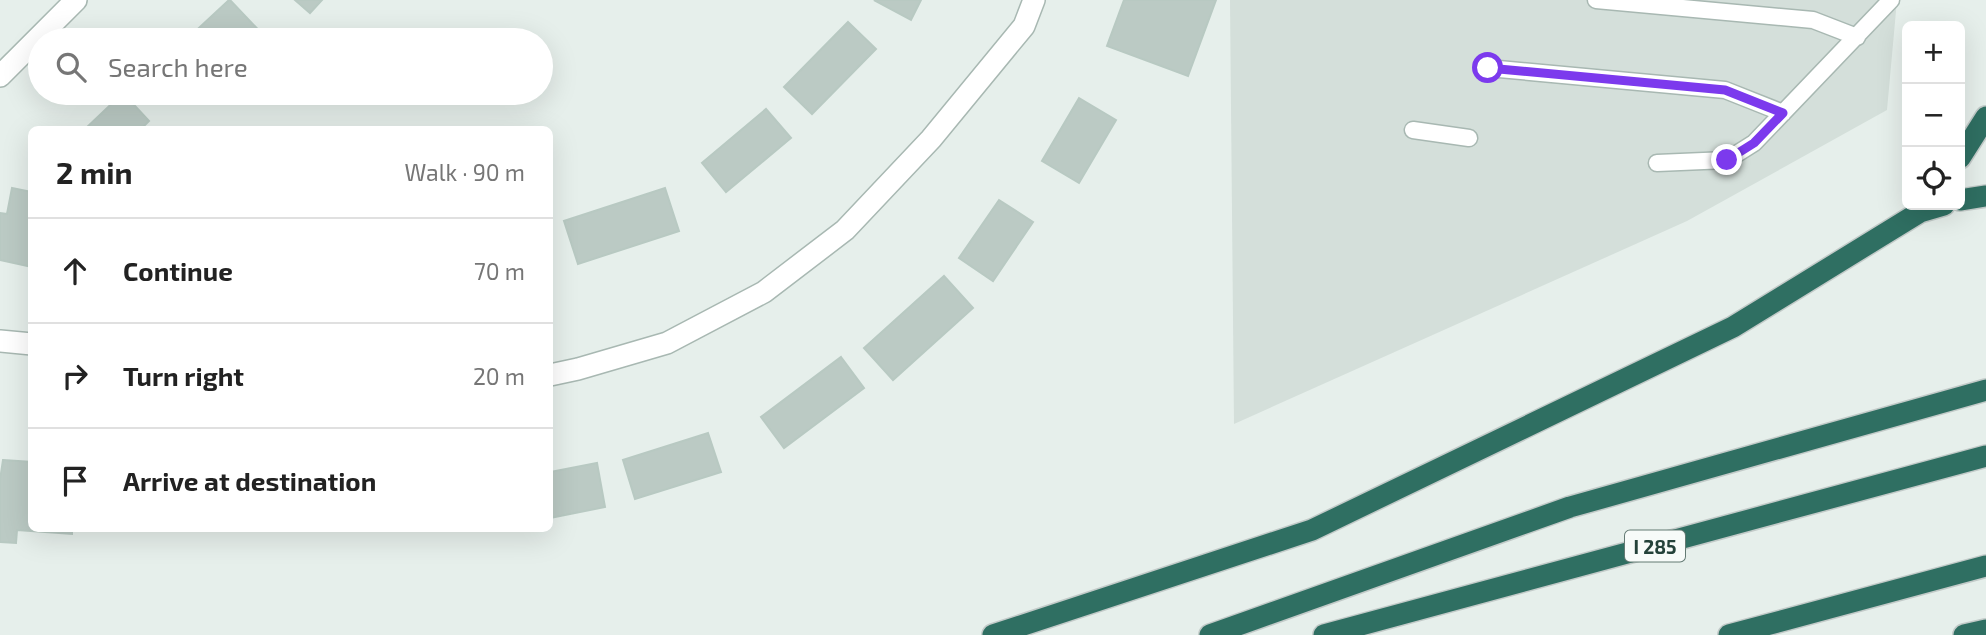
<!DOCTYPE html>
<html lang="en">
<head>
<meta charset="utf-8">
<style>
  :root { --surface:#fff; --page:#f6f6f6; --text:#222; --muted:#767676; --line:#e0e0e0 }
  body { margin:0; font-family:"Exo 2",sans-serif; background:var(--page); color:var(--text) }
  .controls { position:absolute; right:21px; top:21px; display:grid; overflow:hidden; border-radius:10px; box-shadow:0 7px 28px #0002 }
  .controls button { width:63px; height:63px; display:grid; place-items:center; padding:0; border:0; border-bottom:2px solid var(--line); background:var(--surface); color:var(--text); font:35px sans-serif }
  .stop { position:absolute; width:21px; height:21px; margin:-16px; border:5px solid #7c3aed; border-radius:50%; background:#fff }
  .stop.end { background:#7c3aed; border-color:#fff; box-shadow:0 2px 7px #0008 }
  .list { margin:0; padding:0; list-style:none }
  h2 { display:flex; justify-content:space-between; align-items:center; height:91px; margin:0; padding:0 28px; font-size:30px }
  h2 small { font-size:23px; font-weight:400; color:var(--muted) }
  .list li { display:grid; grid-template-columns:46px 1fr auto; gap:21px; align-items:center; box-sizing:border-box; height:105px; padding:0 28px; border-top:2px solid var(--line) }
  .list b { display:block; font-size:26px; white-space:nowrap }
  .list em { font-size:23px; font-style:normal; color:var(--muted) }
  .icon { flex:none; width:38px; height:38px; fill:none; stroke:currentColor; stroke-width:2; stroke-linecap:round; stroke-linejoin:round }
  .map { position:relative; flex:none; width:1986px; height:635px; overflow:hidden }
  .search { position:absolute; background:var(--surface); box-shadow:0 7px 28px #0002; left:28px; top:28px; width:525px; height:77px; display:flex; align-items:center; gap:18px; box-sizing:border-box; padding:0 24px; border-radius:38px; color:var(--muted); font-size:26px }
  .panel { position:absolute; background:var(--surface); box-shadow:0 7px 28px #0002; left:28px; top:126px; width:525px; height:406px; border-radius:10px }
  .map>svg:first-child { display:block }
  .built { fill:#d4dfda }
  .building { fill:#bbcac4; stroke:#b8c9c2; stroke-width:2 }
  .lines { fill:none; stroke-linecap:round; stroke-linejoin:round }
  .lane-casing { stroke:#a8b8b2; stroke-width:19 }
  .street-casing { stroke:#a8b8b2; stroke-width:24 }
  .highway-casing { stroke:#c2cac8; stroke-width:24 }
  .lane { stroke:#fff; stroke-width:16 }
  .street { stroke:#fff; stroke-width:21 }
  .highway { stroke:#2f6f62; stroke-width:21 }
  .route { stroke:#7c3aed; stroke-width:9 }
  .labels { text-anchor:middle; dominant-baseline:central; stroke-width:5; stroke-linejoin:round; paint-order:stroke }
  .shield { fill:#f7fbf9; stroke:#637a73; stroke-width:2 }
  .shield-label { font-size:19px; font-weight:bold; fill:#24423a }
</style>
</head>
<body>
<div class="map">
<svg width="1986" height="635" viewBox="0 0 1986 635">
  <rect width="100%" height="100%" fill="#e6efeb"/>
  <path class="built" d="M1230,0h667l-10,110 -200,111 -453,203z"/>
  <path class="building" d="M230,0l38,40h-82l43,-40z
    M295,0h27l-12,13z
    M874,0h47l-10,20z
    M1124,0h92l-28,76 -81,-30z
    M848,22l28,27 -64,65 -28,-27z
    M123,93l26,28 -9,9h-56z
    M1079,98l37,22 -37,63 -37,-22z
    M766,109l25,29 -65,54 -24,-29z
    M12,188l20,4v75l-32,-7v-47l7,1z
    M665,188l14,43 -101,33 -14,-43z
    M999,200l34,22 -40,59 -34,-23z
    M944,276l29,32 -80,72 -29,-32z
    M841,357l23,31 -80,60 -23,-31z
    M708,433l13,39 -86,27 -12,-39z
    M3,460l29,2v66h40v6l-55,-4 -1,13 -16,-1v-62z
    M597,463l8,44 -55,11v-46z"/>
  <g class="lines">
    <defs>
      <path id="lane" d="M1596,0l217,20 44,17
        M1488,68l237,22 58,23
        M1413,130l56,8
        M1657,163l70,-3 27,-17 137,-143"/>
      <path id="street" d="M0,76l76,-76
        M0,341l32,3
        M550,375l28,-6 89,-26 97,-51 81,-62 86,-91 93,-113 10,-26"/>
      <path id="highway" d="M1960,158l26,-41
        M1960,200l26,-4
        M993,635l319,-105 421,-203 187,-115 24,-7
        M1210,635l360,-128 416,-117
        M1324,635l662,-179
        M1729,635l257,-69
        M1964,635l22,-5"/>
    </defs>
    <use href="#lane" class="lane-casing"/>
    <use href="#street" class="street-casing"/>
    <use href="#highway" class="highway-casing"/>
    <use href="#lane" class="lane"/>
    <use href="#street" class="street"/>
    <use href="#highway" class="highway"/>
  </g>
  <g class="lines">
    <path class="route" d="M1488,68l237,22 58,23 -29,30 -27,17"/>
  </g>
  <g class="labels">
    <rect class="shield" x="1625" y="530.5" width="60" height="31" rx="5"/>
    <g class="shield-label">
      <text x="1655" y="546">I 285</text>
    </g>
  </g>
</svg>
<div class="controls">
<button>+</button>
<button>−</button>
<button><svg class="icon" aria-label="locate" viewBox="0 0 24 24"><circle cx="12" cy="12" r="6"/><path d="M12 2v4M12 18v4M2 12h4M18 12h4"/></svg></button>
</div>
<div class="stop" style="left:1488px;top:68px"></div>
<div class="stop end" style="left:1727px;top:160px"></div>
<div class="search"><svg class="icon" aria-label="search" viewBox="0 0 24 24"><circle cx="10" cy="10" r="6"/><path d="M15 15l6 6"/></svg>Search here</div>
<section class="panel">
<h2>2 min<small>Walk · 90 m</small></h2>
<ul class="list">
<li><svg class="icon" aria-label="ahead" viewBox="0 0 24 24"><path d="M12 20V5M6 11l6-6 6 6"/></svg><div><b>Continue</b></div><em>70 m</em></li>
<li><svg class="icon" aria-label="right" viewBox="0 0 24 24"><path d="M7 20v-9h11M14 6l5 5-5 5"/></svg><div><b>Turn right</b></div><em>20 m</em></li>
<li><svg class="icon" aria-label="arrive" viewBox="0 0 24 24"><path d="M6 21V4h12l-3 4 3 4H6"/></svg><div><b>Arrive at destination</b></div></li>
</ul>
</section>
</div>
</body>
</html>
